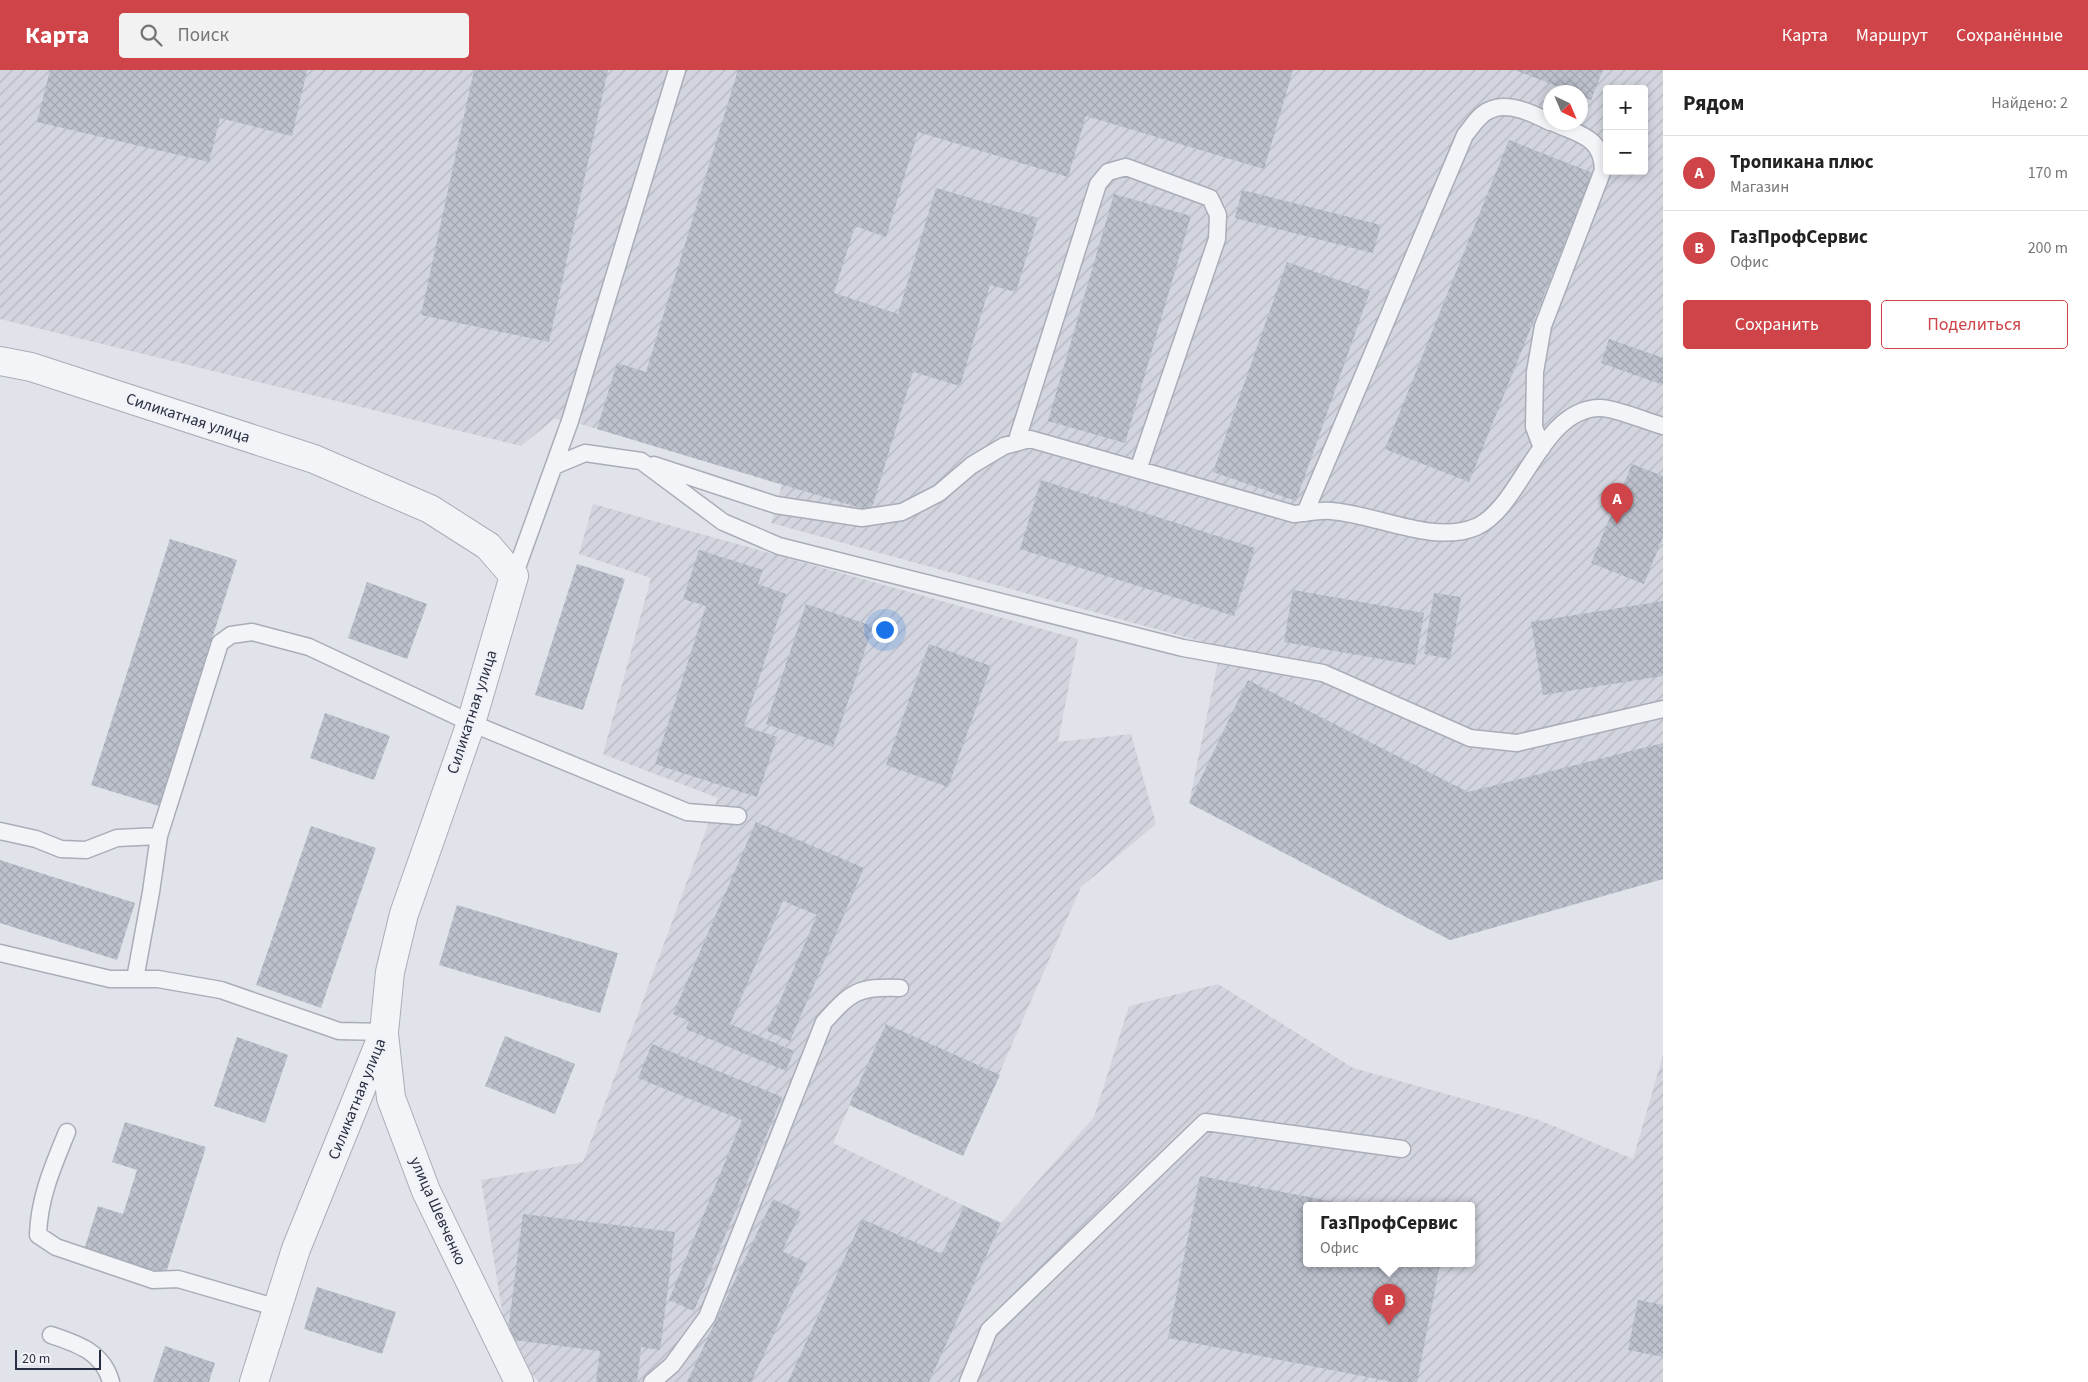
<!DOCTYPE html>
<html lang="ru">
<head>
<meta charset="utf-8">
<style>
  :root { --surface:#fff; --page:#f2f2f2; --text:#222; --muted:#767676; --line:#e0e0e0; --accent:#cf4448 }
  body { margin:0; font-family:"Source Sans 3",sans-serif; background:var(--page); color:var(--text) }
  .controls { position:absolute; right:15px; top:15px; display:grid; overflow:hidden; border-radius:5px; box-shadow:0 2px 8px #0003 }
  .controls button { width:45px; height:45px; display:grid; place-items:center; padding:0; border:0; border-bottom:1px solid var(--line); background:var(--surface); color:var(--text); font:25px sans-serif }
  .compass { position:absolute; left:1543px; top:15px; width:45px; height:45px; border-radius:50%; background:var(--surface); box-shadow:0 2px 8px #0003; rotate:136deg }
  .scale { position:absolute; left:15px; bottom:12px; width:86px; box-sizing:border-box; padding-left:5px; border:2px solid #282e41; border-top:0; font-size:14px; line-height:18px; white-space:nowrap; color:#282e41; -webkit-text-stroke:4px #f0f2f7; paint-order:stroke }
  .you { position:absolute; left:884px; top:559px; width:18px; height:18px; margin:-12px; border:4px solid #fff; border-radius:50%; background:#1a73e8; box-shadow:0 0 0 8px #1a73e833 }
  .badge { display:grid; place-items:center; width:32px; height:32px; border-radius:50%; background:var(--accent); color:#fff; font-size:16px; font-weight:700 }
  .pin { position:absolute; translate:-50% -41px; filter:drop-shadow(0 1px 2px #0008) }
  .pin::after { content:''; position:absolute; top:26px; width:18px; height:15px; background:inherit; clip-path:polygon(0 0,100% 0,50% 100%) }
  .popup { position:absolute; left:1303px; top:1132px; width:172px; height:65px; box-sizing:border-box; display:grid; place-content:center; border-radius:5px; background:var(--surface); filter:drop-shadow(0 1px 4px #0005); font-size:16px; white-space:nowrap; color:var(--muted) }
  .popup b { font-size:19px; color:var(--text) }
  .popup::after { content:''; position:absolute; left:50%; top:100%; margin-left:-10px; border:10px solid transparent; border-top-color:var(--surface) }
  .list { margin:0; padding:0; list-style:none }
  h2 { display:flex; justify-content:space-between; align-items:center; height:65px; margin:0; padding:0 20px; font-size:21px }
  h2 small { font-size:16px; font-weight:400; color:var(--muted) }
  .list li { display:grid; grid-template-columns:32px 1fr auto; gap:15px; align-items:center; box-sizing:border-box; height:75px; padding:0 20px; border-top:1px solid var(--line) }
  .list b { display:block; font-size:19px; white-space:nowrap }
  .list p { margin:0; font-size:16px; white-space:nowrap; color:var(--muted) }
  .list em { font-size:16px; font-style:normal; color:var(--muted) }
  .actions { display:flex; gap:10px; padding:15px 20px }
  .actions a { flex:1; padding:11px 0; border:1px solid var(--accent); border-radius:5px; text-align:center; font-size:18px; color:var(--accent) }
  .actions .main { background:var(--accent); color:#fff }
  .icon { flex:none; width:28px; height:28px; fill:none; stroke:currentColor; stroke-width:2; stroke-linecap:round; stroke-linejoin:round }
  .map { position:relative; flex:none; width:1663px; height:1312px; overflow:hidden }
  header { display:flex; align-items:center; gap:30px; box-sizing:border-box; height:70px; padding:0 25px; background:var(--accent); color:#fff }
  header strong { font-size:24px }
  nav { display:flex; gap:28px; margin-inline-start:auto; font-size:18px }
  .search { width:350px; height:45px; background:var(--page); display:flex; align-items:center; gap:12px; box-sizing:border-box; padding:0 18px; border-radius:5px; color:var(--muted); font-size:19px }
  main { display:flex }
  aside { flex:1; background:var(--surface) }
  .map>svg:first-child { display:block }
  .industrial { fill:url(#industrial-furrows); fill-rule:evenodd }
  .building { fill:url(#building-cross-hatch) }
  .lines { fill:none; stroke-linecap:round; stroke-linejoin:round }
  .service-casing { stroke:#a9adb7; stroke-width:19 }
  .minor-casing { stroke:#a9adb7; stroke-width:30 }
  .service { stroke:#f3f4f7; stroke-width:16 }
  .minor { stroke:#f3f4f7; stroke-width:28 }
  .labels { text-anchor:middle; dominant-baseline:central; stroke-width:5; stroke-linejoin:round; paint-order:stroke }
  .street-label { font-size:16px; fill:#282e41; stroke:#f0f2f7 }
</style>
</head>
<body>
<header>
<strong>Карта</strong>
<div class="search"><svg class="icon" aria-label="search" viewBox="0 0 24 24"><circle cx="10" cy="10" r="6"/><path d="M15 15l6 6"/></svg>Поиск</div>
<nav><a>Карта</a><a>Маршрут</a><a>Сохранённые</a></nav>
</header>
<main>
<div class="map">
<svg width="1663" height="1312" viewBox="0 0 1663 1312">
  <defs>
    <pattern id="industrial-furrows" width="10" height="10" patternUnits="userSpaceOnUse" patternTransform="scale(1.25)"><rect width="10" height="10" fill="#d2d5de"/><path d="M-1 1l2-2M0 10L10 0M9 11l2-2" fill="none" stroke="#b4b7c0"/></pattern>
    <pattern id="building-cross-hatch" width="8" height="8" patternUnits="userSpaceOnUse" patternTransform="scale(1.25)"><rect width="8" height="8" fill="#bdc1cc"/><path d="M0 0l8 8M0 8l8-8" fill="none" stroke="#a2a6b0"/></pattern>
  </defs>
  <rect width="100%" height="100%" fill="#e0e3e9"/>
  <path class="industrial" d="M0,0h1663v809l-213,61 -261,-137 32,-156 -450,-124 11,-38 -211,-64 -17,-2 -33,27 -521,-127zM1607,19h37v82h-37zM1550,22h30v30h-30z
    M593,434l485,135 -20,103 73,-8 25,90 -75,63 -118,269 -113,-51 -17,38 168,80 93,-106 35,-111 89,-22 135,84 186,52 94,39 30,-104v327h-1124l-31,-35 -27,-167 102,-18 135,-364 -115,-44 48,-176 -72,-24zM1306,1136h166v58h-166z"/>
  <path class="building" d="M50,0h257l-15,66 -72,-18 -11,44 -172,-40z
    M474,0h134l-59,272 -128,-27z
    M738,0h555l-29,99 -178,-53 -18,61 -150,-45 -32,105 -31,-11 -21,67 64,21 38,-126 102,30 -22,74 -26,-7 -30,101 -47,-14 -42,139 -274,-82 20,-66 29,9z
    M1515,0h88l-12,30 -11,-4v-4h-8z
    M1509,70l84,33 -124,309 -84,-33z
    M1242,120l139,35 -8,28 -138,-35z
    M1114,124l77,22 -66,227 -77,-22z
    M1287,192l83,29 -74,210 -83,-29z
    M1609,269l54,19v27l-62,-22z
    M1632,394l31,12v61l-19,47 -53,-21z
    M1041,410l214,68 -21,68 -214,-67z
    M170,469l67,21 -78,246 -68,-21z
    M699,480l64,20 -5,14 28,10 -42,132 33,11 -20,60 -102,-33 51,-158 -23,-7z
    M577,494l48,15 -42,131 -48,-15z
    M367,512l60,22 -20,55 -59,-21z
    M1293,520l131,23 -9,52 -131,-23z
    M1434,523l27,4 -11,62 -26,-5z
    M1663,531v75l-120,19 -12,-73z
    M806,534l67,22 -40,121 -67,-23z
    M929,574l62,22 -43,121 -62,-22z
    M1248,610l220,112 195,-49v136l-213,61 -261,-137z
    M325,643l65,23 -16,44 -64,-22z
    M756,752l108,46 -74,173 -23,-10 50,-116 -34,-14 -53,123 64,27 -8,20 -100,-42 3,-8 -16,-7z
    M311,756l65,22 -55,160 -65,-23z
    M0,790l135,43 -18,57 -117,-37z
    M457,835l161,48 -18,60 -161,-48z
    M886,954l114,51 -37,81 -114,-51z
    M505,966l70,28 -20,50 -70,-28z
    M237,967l51,18 -23,68 -51,-17z
    M652,974l130,53 -88,214 -25,-11 73,-180 -104,-42z
    M125,1052l81,25 -41,129 -81,-26 14,-44 25,8 14,-44 -25,-8z
    M1200,1106l150,29 -44,1v58h134l-23,118h-24l-225,-44z
    M773,1129l28,13 -19,39 25,12 -56,119h-64z
    M964,1136l37,17 -72,159h-141l74,-163 80,35z
    M523,1144l152,18 -15,118 -19,-3 -4,35h-41l4,-31 -93,-12z
    M317,1217l79,25 -14,42 -78,-25z
    M1638,1230l25,5v52l-35,-7z
    M165,1276l50,17 -6,19h-56z"/>
  <g class="lines">
    <defs>
      <path id="service" d="M1016,373l82,-259 10,-12 18,-5 84,31 8,17 -1,24 -79,231
        M1542,378l-8,-21 1,-55 8,-46 60,-156c-1,-34 -24,-35 -51,-48
        M654,395l122,40 86,13 40,-6 37,-19 33,-28 32,-19 26,-7 264,75c12,-1 25,-4 37,-3 45,3 102,34 145,16 46,-20 65,-120 125,-119 14,0 47,14 62,18
        M554,396l31,-13 56,8 82,61 56,24 404,102 140,25 147,65 47,5 146,-34
        M1305,443l160,-378c7,-8 14,-21 25,-25 18,-9 44,4 60,12
        M514,506l56,-155 107,-351
        M0,761l36,8 25,10 25,1 31,-12 42,-2
        M0,883l110,26h48l63,11 118,41 45,1
        M135,909l16,-87 8,-56 61,-193 11,-8 21,-3 57,15 162,76 216,89 51,4
        M67,1062c-14,34 -28,66 -29,103l18,12 97,33 25,-1 100,29
        M51,1265c27,9 52,17 60,47
        M652,1312l20,-17 35,-48 117,-295c27,-30 34,-36 76,-34
        M968,1312l21,-52 216,-208 197,27"/>
      <path id="minor" d="M0,291l31,6 283,92 116,50 58,37 26,30 -43,147 -67,191 -14,58 -6,60 -88,217 -42,133
        M384,964l7,64 35,93 93,191"/>
    </defs>
    <use href="#service" class="service-casing"/>
    <use href="#minor" class="minor-casing"/>
    <use href="#service" class="service"/>
    <use href="#minor" class="minor"/>
  </g>
  <g class="labels">
    <g class="street-label">
      <text transform="translate(188 348) rotate(18)">Силикатная улица</text>
      <text transform="translate(472 642) rotate(-72)">Силикатная улица</text>
      <text transform="translate(357 1029) rotate(-68)">Силикатная улица</text>
      <text transform="translate(438 1141) rotate(66)">улица Шевченко</text>
    </g>
  </g>
</svg>
<div class="controls">
<button>+</button>
<button>−</button>
</div>
<svg class="compass" viewBox="-18 -18 36 36"><path d="M0-13l5 13h-10z" fill="#e53935"/><path d="M0 13l5-13h-10z" fill="#767676"/></svg>
<div class="scale">20 m</div>
<div class="you"></div>
<div class="pin badge" style="left:1617px;top:454px">A</div>
<div class="pin badge" style="left:1389px;top:1255px">B</div>
<div class="popup"><b>ГазПрофСервис</b>Офис</div>
</div>
<aside>
<h2>Рядом<small>Найдено: 2</small></h2>
<ul class="list">
<li><span class="badge">A</span><div><b>Тропикана плюс</b><p>Магазин</p></div><em>170 m</em></li>
<li><span class="badge">B</span><div><b>ГазПрофСервис</b><p>Офис</p></div><em>200 m</em></li>
</ul>
<div class="actions"><a class="main">Сохранить</a><a>Поделиться</a></div>
</aside>
</main>
</body>
</html>
